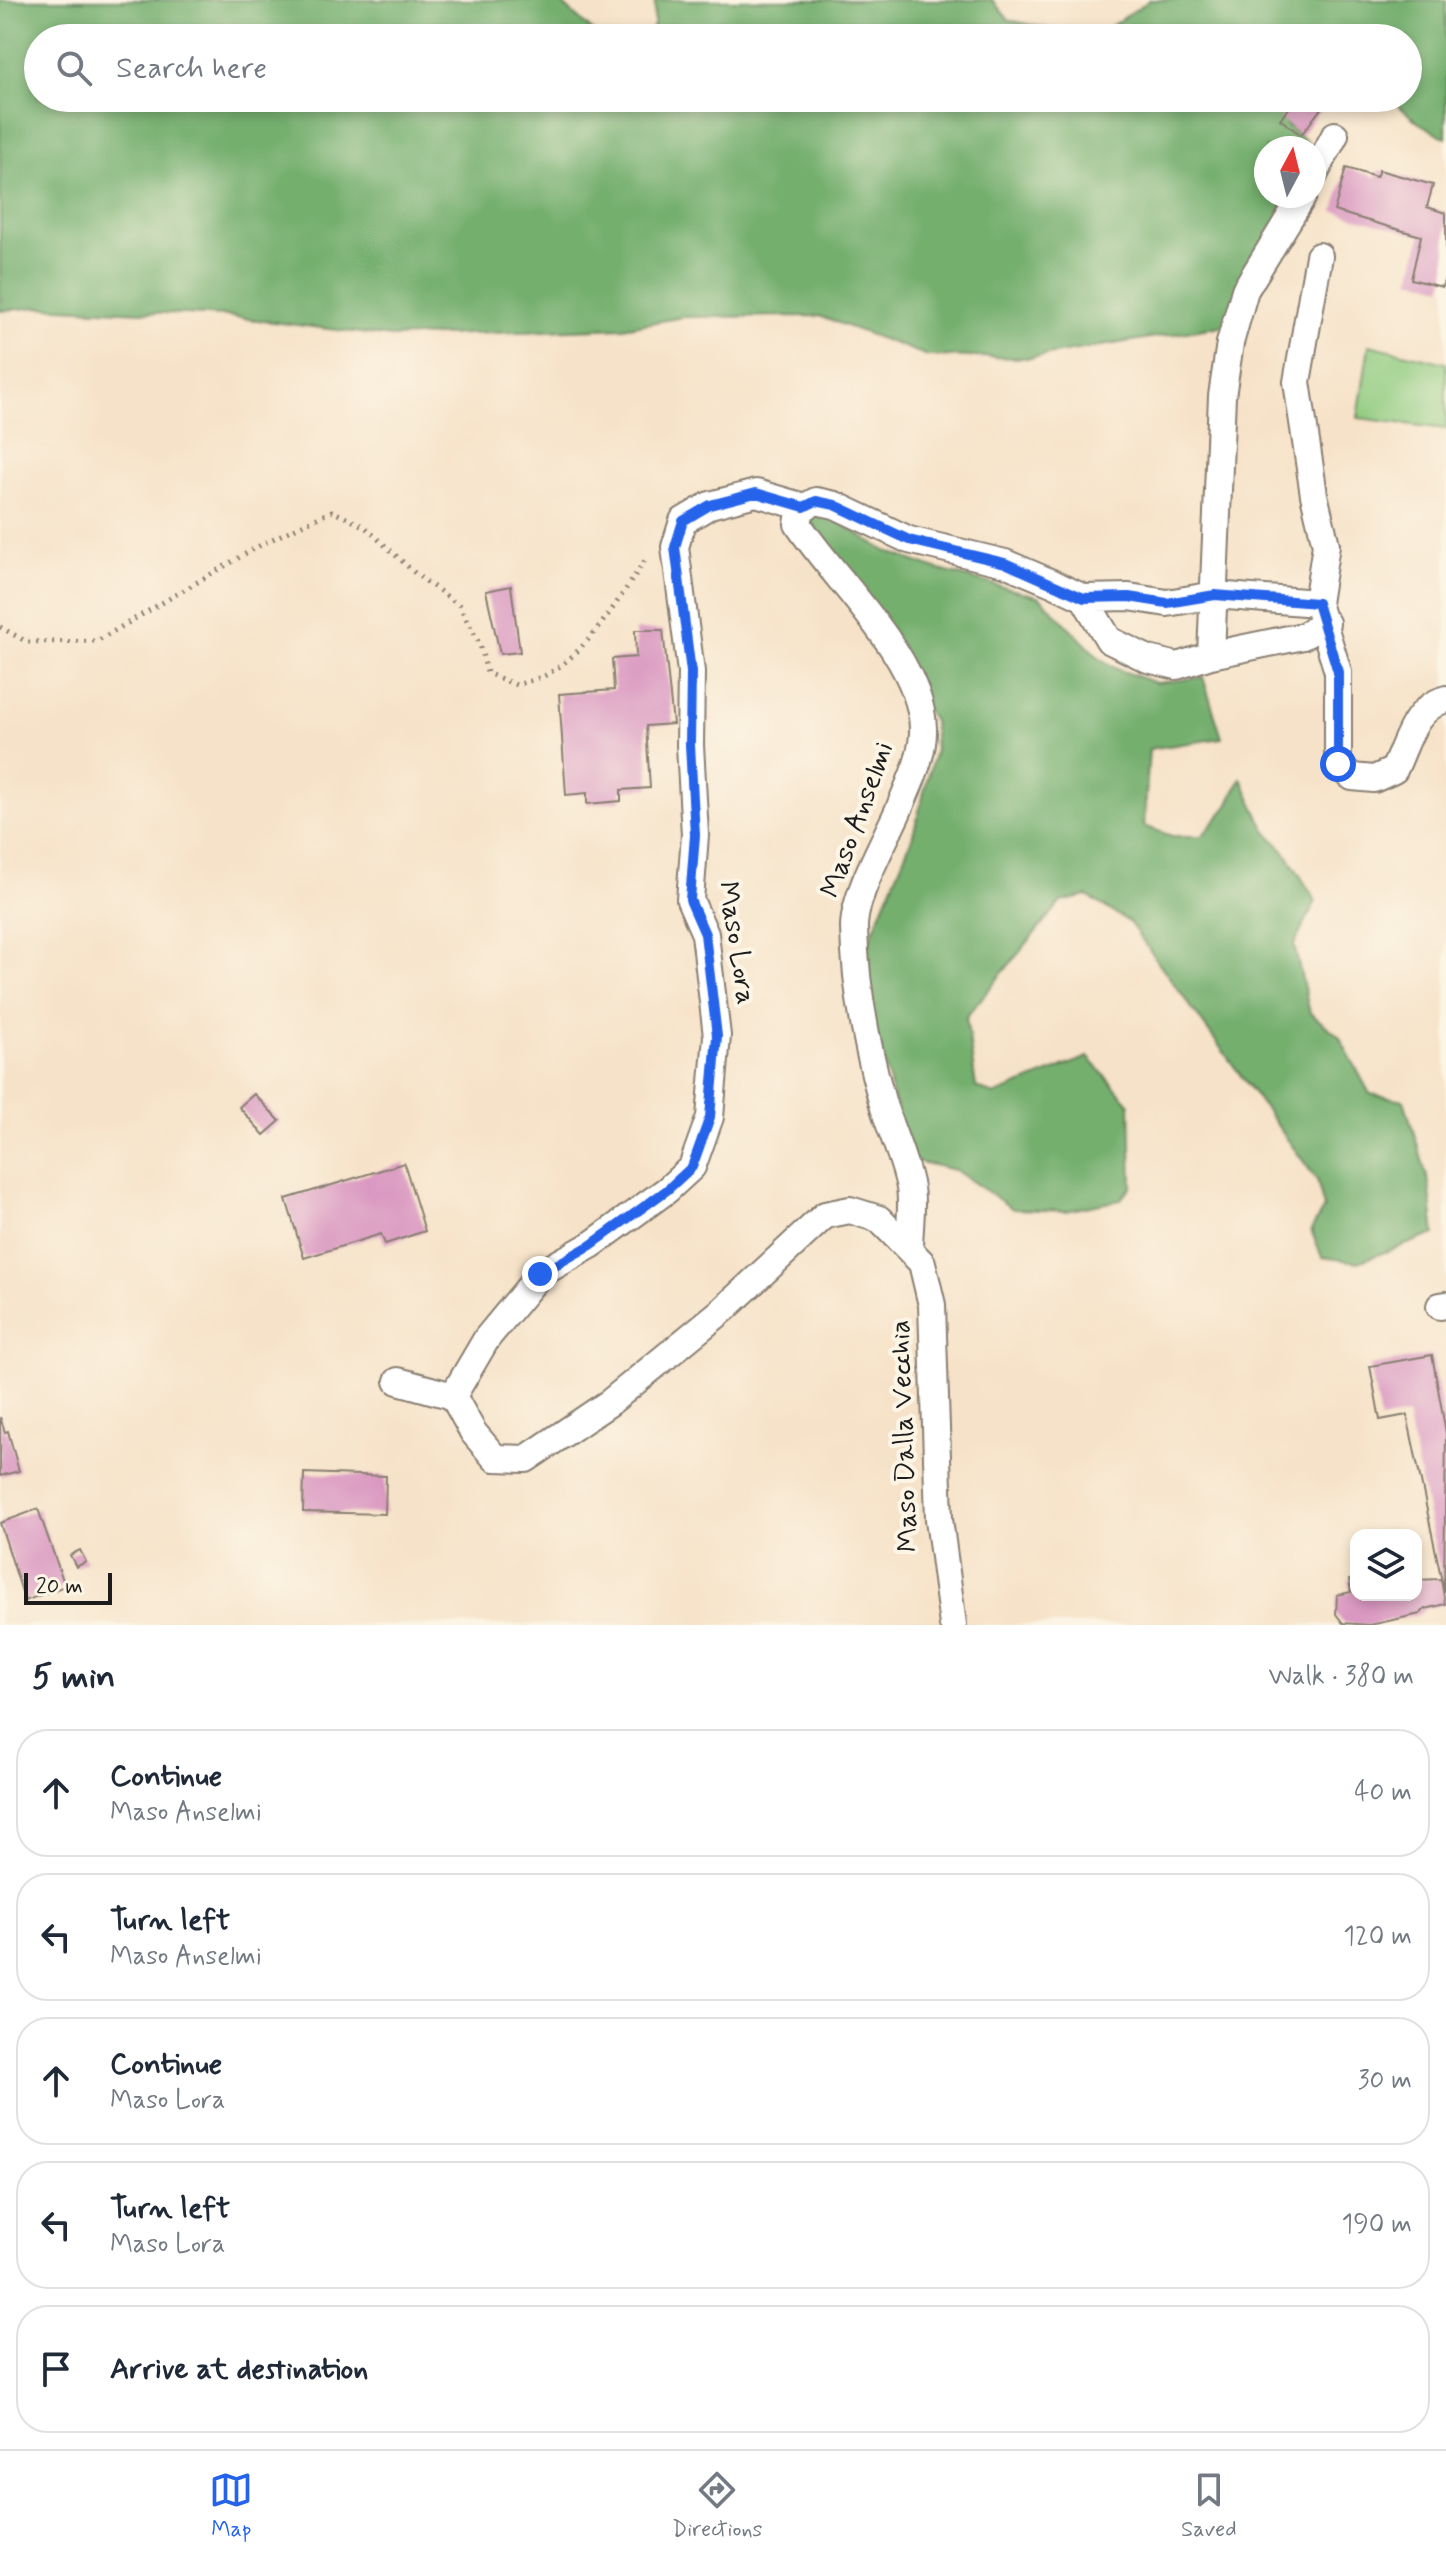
<!DOCTYPE html>
<html lang="en">
<head>
<meta charset="utf-8">
<style>
  :root { --surface:#fff; --page:#f2f2f3; --text:#1f2937; --muted:#747a83; --line:#e0e1e3; --accent:#2563eb }
  body { margin:0; font-family:Mynerve,sans-serif; background:var(--page); color:var(--text) }
  .controls { position:absolute; right:24px; bottom:24px; display:grid; overflow:hidden; border-radius:16px; box-shadow:0 4px 12px #0003 }
  .controls button { width:72px; height:72px; display:grid; place-items:center; padding:0; border:0; border-bottom:2px solid var(--line); background:var(--surface); color:var(--text); font:40px sans-serif }
  .compass { position:absolute; left:1254px; top:136px; width:72px; height:72px; border-radius:50%; background:var(--surface); box-shadow:0 4px 12px #0003; rotate:7deg }
  .scale { position:absolute; left:24px; bottom:20px; width:88px; box-sizing:border-box; padding-left:8px; border:4px solid #1c1c1c; border-top:0; font-size:22px; line-height:28px; white-space:nowrap; color:#1c1c1c; -webkit-text-stroke:6px #fcf5e5; paint-order:stroke }
  .stop { position:absolute; width:24px; height:24px; margin:-18px; border:6px solid #2563eb; border-radius:50%; background:#fff }
  .stop.end { background:#2563eb; border-color:#fff; box-shadow:0 2px 8px #0008 }
  .list { margin:0; padding:0; list-style:none }
  h2 { display:flex; justify-content:space-between; align-items:center; height:104px; margin:0; padding:0 32px; font-size:34px }
  h2 small { font-size:26px; font-weight:400; color:var(--muted) }
  .list li { display:grid; grid-template-columns:52px 1fr auto; gap:24px; align-items:center; box-sizing:border-box; height:128px; margin:0 16px 16px; padding:0 16px; border:2px solid var(--line); border-radius:32px }
  .list b { display:block; font-size:30px; white-space:nowrap }
  .list p { margin:0; font-size:26px; white-space:nowrap; color:var(--muted) }
  .list em { font-size:26px; font-style:normal; color:var(--muted) }
  .icon { flex:none; width:44px; height:44px; fill:none; stroke:currentColor; stroke-width:2; stroke-linecap:round; stroke-linejoin:round }
  .map { position:relative; flex:none; width:1446px; height:1625px; overflow:hidden }
  .search { position:absolute; background:var(--surface); box-shadow:0 4px 12px #0003; left:24px; right:24px; top:24px; height:88px; display:flex; align-items:center; gap:20px; box-sizing:border-box; padding:0 28px; border-radius:44px; color:var(--muted); font-size:30px }
  .sheet { height:824px; background:var(--surface) }
  nav { display:flex; justify-content:space-around; align-items:center; box-sizing:border-box; height:112px; border-top:2px solid var(--line); background:var(--surface); font-size:22px; color:var(--muted) }
  nav a { display:grid; justify-items:center; gap:4px }
  nav .on { color:var(--accent) }
  .map>svg:first-child { display:block }
  .green { fill:#90cb80; stroke:#56744e; stroke-width:2 }
  .forest { fill:#74af6e; stroke:#486645; stroke-width:2 }
  .building { fill:#d893bf }
  .lines { fill:none; stroke-linecap:round; stroke-linejoin:round }
  .street-casing { stroke:#897f72; stroke-width:30 }
  .path { stroke:#897f72; stroke-width:5; stroke-dasharray:2 6; stroke-linecap:butt }
  .street { stroke:#fff; stroke-width:26 }
  .route { stroke:#2563eb; stroke-width:10 }
  .labels { text-anchor:middle; dominant-baseline:central; stroke-width:8; stroke-linejoin:round; paint-order:stroke }
  .street-label { font-size:28px; fill:#1c1c1c; stroke:#fcf5e5 }
</style>
</head>
<body>
<div class="map">
<svg width="1446" height="1625" viewBox="0 0 1446 1625">
  <rect width="100%" height="100%" fill="#fcf5e5"/>
  <filter id="ink" filterUnits="userSpaceOnUse"><feTurbulence type="fractalNoise" baseFrequency=".0125" numOctaves="2"/><feDisplacementMap in="SourceGraphic" scale="16" xChannelSelector="R" yChannelSelector="G"/><feConvolveMatrix kernelMatrix="1 2 1 2 8 2 1 2 1" color-interpolation-filters="sRGB"/></filter>
  <filter id="wash" filterUnits="userSpaceOnUse"><feTurbulence type="fractalNoise" baseFrequency=".006" numOctaves="4" result="noise"/><feDisplacementMap in="SourceGraphic" scale="32" xChannelSelector="R" yChannelSelector="G"/><feGaussianBlur stdDeviation="1.8" result="paint"/><feColorMatrix in="noise" values="0 0 0 0 0 0 0 0 0 0 0 0 0 0 0 0 0 1.4 0 .05"/><feComposite in="paint" operator="in"/></filter>
  <g filter="url(#wash)">
    <rect width="100%" height="100%" fill="#f6e2c8"/>
    <path class="green" d="M1369,345l77,18v66l-88,-11z"/>
    <path class="forest" d="M0,0h558l42,38h-562v60h1269l-21,27 22,18v5h-42v48h30l-68,129 -199,33 -101,-2 -109,-40 -136,1 -60,11 -232,9 -165,-21 -188,-9 -38,4z
      M655,0h337l17,20 82,18h-444l7,-13z
      M1150,0h296v138l-27,-15 -30,-25h19v-60h-315z
      M826,514l60,37 50,18 104,28 60,62 17,10 39,14 47,-6 19,61 -73,11 -5,77 28,10h30l26,-30 13,-28 25,53 20,22 30,48 -22,44 16,68 29,23 31,58 34,6 25,83 6,51 -77,28 -36,-5 -11,-27 13,-22 -7,-28 -188,-258 -42,-26 -26,6 -95,115 10,70 18,8 94,-38 42,47 2,82 -12,14 -54,11 -53,-2 -58,-39 -45,-10 -45,-170 4,-49 43,-103 23,-88 -2,-29 -126,-206z"/>
    <g id="blocks">
      <path class="building" d="M1297,98h32l-28,37 -21,-16z
        M1346,168l30,9 3,-7 54,15 -6,22 19,6v62l-4,12 -31,-8 10,-43 -87,-25z
        M511,586l9,66 -20,2 -14,-63z
        M635,630h28l10,94 -27,2 4,62 -29,2v11l-34,3v-11l-21,2 -7,-101 55,-4 -2,-31 24,-2z
        M254,1094l26,27 -16,14 -25,-28z
        M404,1163l21,68 -40,13 -4,-10 -77,24 -18,-59z
        M1432,1355l14,78 -2,158 -37,-176 -27,5 -10,-54z
        M0,1417l5,15 3,-1 11,40 -19,5z
        M304,1473l82,3 -1,38 -82,-2z
        M38,1509l27,77 -40,15 -25,-78z
        M80,1550l6,12 -10,5 -6,-12z
        M1356,1579v16h60v-15l25,-1 4,25 -20,5 -5,5 -50,11 -27,-2 -7,-9 1,-19 14,-3 -2,-12z"/>
    </g>
  </g>
  <g filter="url(#ink)">
    <use href="#blocks" fill-opacity="0" stroke="#897f72" stroke-width="2"/>
    <g class="lines">
      <defs>
        <path id="street" d="M1314,175l21,-40
          M1084,598l45,-1 38,6 48,-8 102,8 21,69v92l14,13 22,2 20,-9c14,-29 19,-61 52,-71
          M1317,603l9,-58 -12,-50 -17,-113 22,-126
          M1211,655l11,-259 8,-53 15,-53 58,-94
          M909,1249c0,-19 4,-42 1,-61 -5,-29 -20,-58 -28,-87 -15,-54 -27,-116 -28,-173 0,-34 31,-87 45,-119 10,-25 25,-53 24,-81 -2,-71 -88,-147 -125,-204l3,-15 15,-8 19,4 74,35 96,23 47,20 32,15 25,42 39,19 29,7 34,-11 92,-19 23,-13
          M1440,1306l6,-1
          M398,1381l55,15 20,36 22,26 31,1 83,-56 115,-94 101,-94 25,-5 29,9 43,44 10,42 7,214 14,106
          M453,1396l34,-58 53,-64 51,-29 76,-55 25,-23 18,-50 7,-81 -12,-102 -15,-34 5,-65 -5,-90 1,-73 -16,-125 8,-26 27,-16 46,-12 48,14"/>
      </defs>
      <use href="#street" class="street-casing"/>
      <path class="path" d="M0,627l27,15 70,-1 167,-98 68,-32 33,16 52,48 42,30 21,40 7,28 29,12c10,-3 21,-6 30,-10 44,-24 74,-79 102,-119"/>
      <use href="#street" class="street"/>
    </g>
  </g>
  <g class="lines" filter="url(#ink)">
    <path class="route" d="M540,1274l51,-29 76,-55 25,-23 18,-50 7,-81 -12,-102 -15,-34 5,-65 -5,-90 1,-73 -16,-125 8,-26 27,-16 46,-12 48,14 12,-6 19,4 74,35 96,23 79,35 45,-1 38,6 48,-8 102,8 21,69v92"/>
  </g>
  <g class="labels">
    <g class="street-label">
      <text transform="translate(858 820) rotate(-70)">Maso Anselmi</text>
      <text transform="translate(736 943) rotate(81)">Maso Lora</text>
      <text transform="translate(905 1436) rotate(-92)">Maso Dalla Vecchia</text>
    </g>
  </g>
</svg>
<div class="controls">
<button><svg class="icon" aria-label="layers" viewBox="0 0 24 24"><path d="M12 4l9 5-9 5-9-5zM3 14l9 5 9-5"/></svg></button>
</div>
<svg class="compass" viewBox="-18 -18 36 36"><path d="M0-13l5 13h-10z" fill="#e53935"/><path d="M0 13l5-13h-10z" fill="#747a83"/></svg>
<div class="scale">20 m</div>
<div class="stop" style="left:1338px;top:764px"></div>
<div class="stop end" style="left:540px;top:1274px"></div>
<div class="search"><svg class="icon" aria-label="search" viewBox="0 0 24 24"><circle cx="10" cy="10" r="6"/><path d="M15 15l6 6"/></svg>Search here</div>
</div>
<section class="sheet">
<h2>5 min<small>Walk · 380 m</small></h2>
<ul class="list">
<li><svg class="icon" aria-label="ahead" viewBox="0 0 24 24"><path d="M12 20V5M6 11l6-6 6 6"/></svg><div><b>Continue</b><p>Maso Anselmi</p></div><em>40 m</em></li>
<li><svg class="icon" aria-label="left" viewBox="0 0 24 24"><path d="M17 20v-9H6M10 6l-5 5 5 5"/></svg><div><b>Turn left</b><p>Maso Anselmi</p></div><em>120 m</em></li>
<li><svg class="icon" aria-label="ahead" viewBox="0 0 24 24"><path d="M12 20V5M6 11l6-6 6 6"/></svg><div><b>Continue</b><p>Maso Lora</p></div><em>30 m</em></li>
<li><svg class="icon" aria-label="left" viewBox="0 0 24 24"><path d="M17 20v-9H6M10 6l-5 5 5 5"/></svg><div><b>Turn left</b><p>Maso Lora</p></div><em>190 m</em></li>
<li><svg class="icon" aria-label="arrive" viewBox="0 0 24 24"><path d="M6 21V4h12l-3 4 3 4H6"/></svg><div><b>Arrive at destination</b></div></li>
</ul>
</section>
<nav>
<a class="on"><svg class="icon" aria-label="map" viewBox="0 0 24 24"><path d="M3 6l6-2 6 2 6-2v14l-6 2-6-2-6 2zM9 4v14M15 6v14"/></svg>Map</a>
<a><svg class="icon" aria-label="directions" viewBox="0 0 24 24"><path d="M12 3l9 9-9 9-9-9zM9 14v-3h6M13 9l2 2-2 2"/></svg>Directions</a>
<a><svg class="icon" aria-label="saved" viewBox="0 0 24 24"><path d="M7 4h10v16l-5-4-5 4z"/></svg>Saved</a>
</nav>
</body>
</html>
